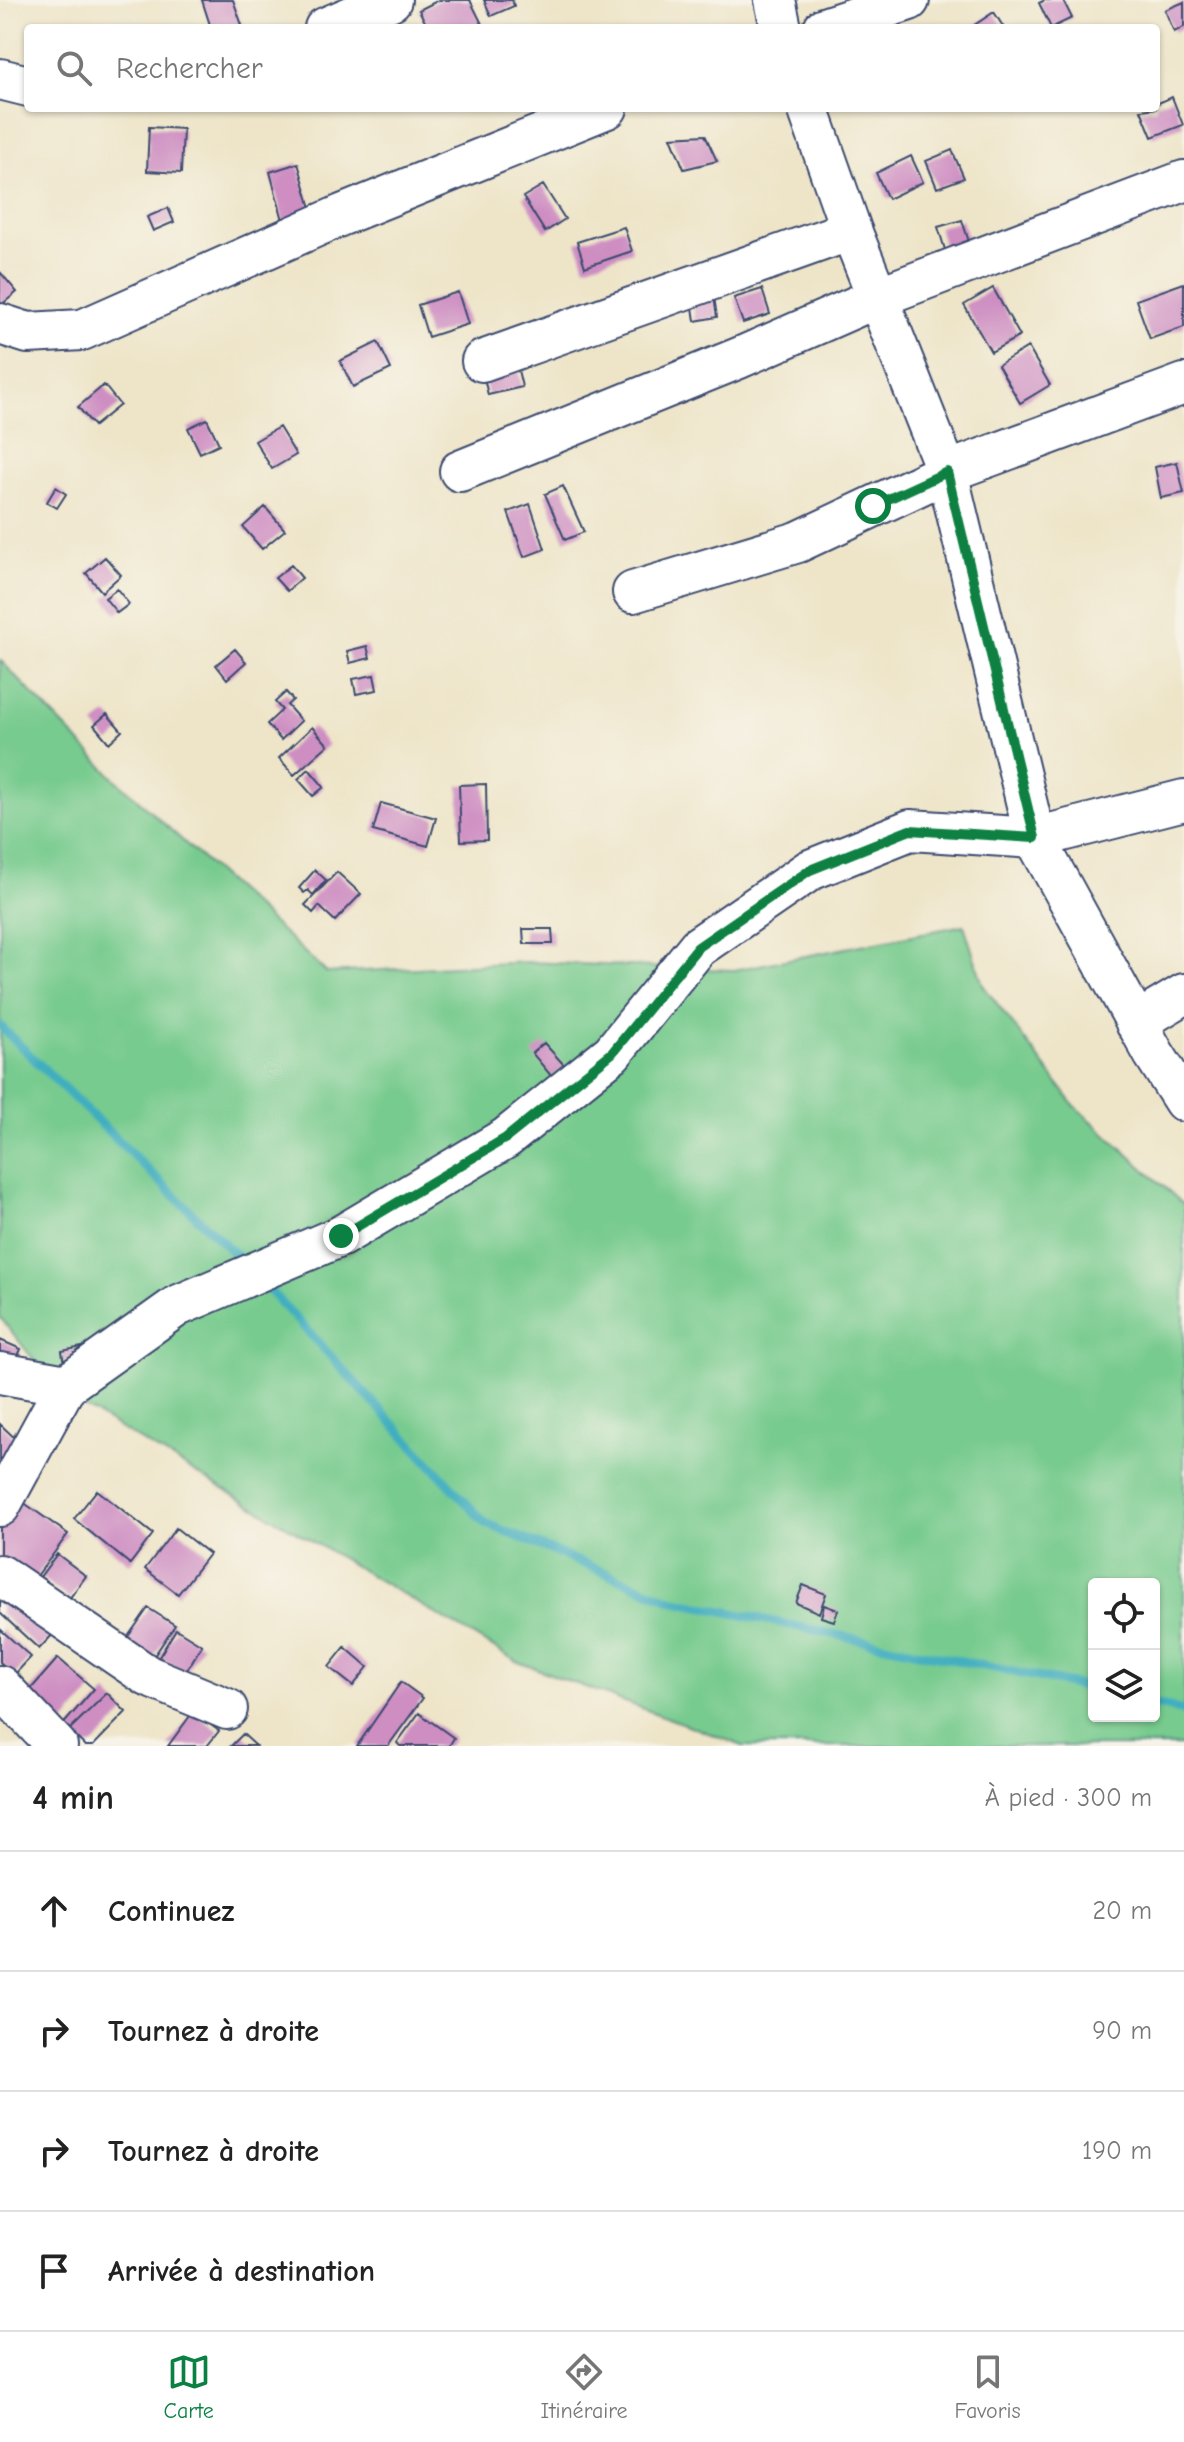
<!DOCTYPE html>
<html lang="fr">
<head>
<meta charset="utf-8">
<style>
  :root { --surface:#fff; --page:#f2f2f2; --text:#222; --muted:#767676; --line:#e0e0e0; --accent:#0b8043 }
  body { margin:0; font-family:"Comic Neue",sans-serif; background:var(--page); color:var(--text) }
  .controls { position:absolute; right:24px; bottom:24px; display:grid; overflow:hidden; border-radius:8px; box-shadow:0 2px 6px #0004 }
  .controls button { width:72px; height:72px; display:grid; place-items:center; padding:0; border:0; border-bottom:2px solid var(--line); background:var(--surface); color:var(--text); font:40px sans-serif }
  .stop { position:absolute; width:24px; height:24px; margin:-18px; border:6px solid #0b8043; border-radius:50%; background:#fff }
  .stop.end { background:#0b8043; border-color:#fff; box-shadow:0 2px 8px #0008 }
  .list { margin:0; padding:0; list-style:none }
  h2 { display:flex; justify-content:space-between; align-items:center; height:104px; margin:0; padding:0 32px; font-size:34px }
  h2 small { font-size:26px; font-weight:400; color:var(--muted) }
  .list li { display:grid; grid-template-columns:52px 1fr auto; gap:24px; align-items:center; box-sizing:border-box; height:120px; padding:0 32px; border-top:2px solid var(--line) }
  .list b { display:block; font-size:30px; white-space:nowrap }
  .list em { font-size:26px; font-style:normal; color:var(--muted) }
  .icon { flex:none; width:44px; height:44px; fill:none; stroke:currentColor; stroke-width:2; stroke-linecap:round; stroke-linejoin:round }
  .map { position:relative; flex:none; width:1184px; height:1746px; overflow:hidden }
  .search { position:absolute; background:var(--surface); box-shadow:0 2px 6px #0004; left:24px; right:24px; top:24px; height:88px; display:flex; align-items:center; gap:20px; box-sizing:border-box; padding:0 28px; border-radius:8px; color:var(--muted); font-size:30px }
  .sheet { height:584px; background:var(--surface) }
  nav { display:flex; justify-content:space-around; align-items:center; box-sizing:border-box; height:112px; border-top:2px solid var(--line); background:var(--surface); font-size:22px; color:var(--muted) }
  nav a { display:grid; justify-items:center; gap:4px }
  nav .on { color:var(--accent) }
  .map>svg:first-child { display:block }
  .green { fill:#77cb8e; stroke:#497d76; stroke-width:2; fill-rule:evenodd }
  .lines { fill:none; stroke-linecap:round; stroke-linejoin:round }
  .stream { stroke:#41aebf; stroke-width:9 }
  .building { fill:#ce8ec2 }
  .minor-casing { stroke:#3b4a6e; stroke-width:44 }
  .minor { stroke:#fff; stroke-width:40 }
  .route { stroke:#0b8043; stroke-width:10 }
</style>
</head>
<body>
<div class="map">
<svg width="1184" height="1746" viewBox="0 0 1184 1746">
  <rect width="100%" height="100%" fill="#f7f3e8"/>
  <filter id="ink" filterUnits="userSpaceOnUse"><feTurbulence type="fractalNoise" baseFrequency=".0125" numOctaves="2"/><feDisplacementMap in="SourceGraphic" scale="16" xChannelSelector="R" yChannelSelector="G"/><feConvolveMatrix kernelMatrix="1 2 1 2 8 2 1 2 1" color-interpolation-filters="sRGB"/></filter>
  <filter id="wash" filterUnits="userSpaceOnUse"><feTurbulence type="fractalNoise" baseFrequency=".006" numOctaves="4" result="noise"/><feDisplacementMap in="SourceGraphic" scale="32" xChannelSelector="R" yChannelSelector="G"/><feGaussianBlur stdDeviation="1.8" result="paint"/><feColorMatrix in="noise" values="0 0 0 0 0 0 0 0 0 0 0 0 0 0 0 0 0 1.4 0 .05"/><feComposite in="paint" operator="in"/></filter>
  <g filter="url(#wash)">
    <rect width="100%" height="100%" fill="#eee5c9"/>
    <path class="green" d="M0,660l112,116 215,197 199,-11 208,8 230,-45 19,60 91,120 110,100v541h-441l-225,-84 -458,-269 -60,-76zM1094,1584h60v132h-60z"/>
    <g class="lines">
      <path class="stream" d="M0,1026l247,240
        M260,1280l225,243 186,77 423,89
        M1154,1704l30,7"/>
    </g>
    <g id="blocks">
      <path class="building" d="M202,0h31l10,28h-32z
        M439,0h31l13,26 -55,2 -9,-18z
        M484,0h28l2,6 -23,10z
        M1045,0h18l9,18 -21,10 -12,-25z
        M1184,2v25l-10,5 -9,-22z
        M994,12l10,16h-34z
        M1172,97l11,28 -31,12 -11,-27 15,-2v-4z
        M149,127l34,2 -2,44 -34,-2z
        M705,135l12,26 -33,8 -13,-32z
        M952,150l12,28 -27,10 -11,-27z
        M911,156l12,26 -35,17 -12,-26z
        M298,163l15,52 -29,9 -14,-52z
        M543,185l22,34 -20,13 -22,-35z
        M168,208l6,14 -21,9 -6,-14z
        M962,220l8,25 -24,8 -8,-26z
        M624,227l8,24 -47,16 -8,-25z
        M0,272l17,20 -17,14z
        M1184,283v44l-34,12 -14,-39z
        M993,288l27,48 -29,16 -27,-47z
        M762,289l8,25 -27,9 -9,-25z
        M713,290l4,27 -22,4 -4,-28z
        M458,292l10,32 -40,13 -10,-32z
        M378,342l13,27 -38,18 -13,-26z
        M1028,347l22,38 -30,18 -22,-38z
        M514,353l8,34 -34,8 -8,-34z
        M104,385l16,20 -26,21 -16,-19z
        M207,419l12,25 -19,9 -12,-25z
        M279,427l17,28 -24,14 -17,-28z
        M1177,462l7,31 -23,5 -6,-31z
        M563,486l21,46 -19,8 -20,-46z
        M56,487l10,7 -9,14 -10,-6z
        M530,504l15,45 -21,8 -16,-45z
        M265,507l20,23 -23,19 -19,-22z
        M105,557l16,18 -19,17 -16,-19z
        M291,565l11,13 -15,13 -12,-13z
        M117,589l12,15 -12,9 -12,-15z
        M367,646l3,12 -20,5 -3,-12z
        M235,649l11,13 -19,17 -11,-14z
        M374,675l3,15 -21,4 -3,-15z
        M286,692l7,8 -6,5 14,16 -20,19 -14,-16 15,-14 -7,-8z
        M107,714l15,17 -13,12 -15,-18z
        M312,727l16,18 -34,30 -15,-17z
        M309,769l15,18 -11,9 -15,-17z
        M486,784l1,56 -26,1 -2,-56z
        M381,803l55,15 -8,28 -55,-15z
        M315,870l11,10 -13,15 -5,-5 -4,3 -5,-5z
        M337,872l24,22 -26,27 -16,-15 -6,7 -8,-8z
        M523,929h29l1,15h-29z
        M544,1043l21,23 -13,11 -20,-24z
        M0,1340l21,9 -8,19 -13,-5z
        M87,1346l-23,18 -2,-13z
        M0,1424l21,20 -21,21z
        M97,1490l56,44 -23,30 -56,-45z
        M20,1500l48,34 -40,54 -28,-21v-40z
        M176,1528l33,26 -31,40 -33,-25z
        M57,1554l29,22 -17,23 -29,-22z
        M803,1585l23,9 -7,19 -23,-10z
        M10,1588l46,43 -17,18 -39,-36v-14z
        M824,1605l14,5 -4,11 -13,-4z
        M148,1608l27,17 -23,34 -27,-18z
        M0,1629l31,28 -17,18 -14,-13z
        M176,1629l26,16 -17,28 -26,-16z
        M345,1647l23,20 -15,19 -24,-19z
        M58,1658l36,31 -34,39 -36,-31z
        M401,1682l22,16 -35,48h-31z
        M107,1693l19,19 -33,34h-8l-16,-16z
        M193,1712l26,19 -12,15h-39z
        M419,1713l35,25 -5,8h-49l-3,-3z
        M243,1734l13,12h-25z"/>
    </g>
  </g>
  <g filter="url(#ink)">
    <use href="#blocks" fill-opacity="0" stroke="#3b4a6e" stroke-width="2"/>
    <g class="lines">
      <defs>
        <path id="minor" d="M775,0l6,28
          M325,28l66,-28
          M824,28l85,-28
          M0,79l28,7
          M808,108l43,122 96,242 88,366 119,216 30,47
          M0,324l28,9 54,-3 260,-115 265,-107
          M482,361l369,-131
          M460,471l279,-113 139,-61 306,-116
          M633,592l165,-50 149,-70 237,-88
          M1136,1023l48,-29
          M0,1373l66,12
          M0,1506l66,-121 111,-79 164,-70 165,-98 106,-85 86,-106 112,-77 100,-40 125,8 149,-38
          M0,1575l148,101 79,33
          M0,1686l57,60"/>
      </defs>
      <use href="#minor" class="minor-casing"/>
      <use href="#minor" class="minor"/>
    </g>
  </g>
  <g class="lines" filter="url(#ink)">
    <path class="route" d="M341,1236l165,-98 106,-85 86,-106 112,-77 100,-40 125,8 -88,-366 -74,34"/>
  </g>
</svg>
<div class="controls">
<button><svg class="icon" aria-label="locate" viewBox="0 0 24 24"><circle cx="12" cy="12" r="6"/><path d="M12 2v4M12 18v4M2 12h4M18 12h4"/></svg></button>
<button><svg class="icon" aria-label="layers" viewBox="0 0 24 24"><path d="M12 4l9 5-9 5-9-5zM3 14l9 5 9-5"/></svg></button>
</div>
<div class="stop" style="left:873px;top:506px"></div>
<div class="stop end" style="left:341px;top:1236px"></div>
<div class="search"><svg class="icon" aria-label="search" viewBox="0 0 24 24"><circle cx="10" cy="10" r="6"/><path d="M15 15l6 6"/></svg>Rechercher</div>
</div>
<section class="sheet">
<h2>4 min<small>À pied · 300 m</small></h2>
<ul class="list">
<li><svg class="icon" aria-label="ahead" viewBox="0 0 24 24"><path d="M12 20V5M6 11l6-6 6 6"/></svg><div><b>Continuez</b></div><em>20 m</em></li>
<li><svg class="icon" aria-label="right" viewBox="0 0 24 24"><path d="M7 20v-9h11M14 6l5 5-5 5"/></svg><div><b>Tournez à droite</b></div><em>90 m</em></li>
<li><svg class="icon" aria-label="right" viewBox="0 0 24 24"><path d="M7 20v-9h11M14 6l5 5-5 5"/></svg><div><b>Tournez à droite</b></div><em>190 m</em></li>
<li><svg class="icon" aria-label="arrive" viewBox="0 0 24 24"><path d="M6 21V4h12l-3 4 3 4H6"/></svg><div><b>Arrivée à destination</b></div></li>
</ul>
</section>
<nav>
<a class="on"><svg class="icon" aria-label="map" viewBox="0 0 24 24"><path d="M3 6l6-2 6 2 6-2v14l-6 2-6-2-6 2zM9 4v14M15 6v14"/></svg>Carte</a>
<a><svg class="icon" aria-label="directions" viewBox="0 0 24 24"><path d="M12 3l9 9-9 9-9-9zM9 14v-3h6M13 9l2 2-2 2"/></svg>Itinéraire</a>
<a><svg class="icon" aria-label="saved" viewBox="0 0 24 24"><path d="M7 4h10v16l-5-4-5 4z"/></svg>Favoris</a>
</nav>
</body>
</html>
